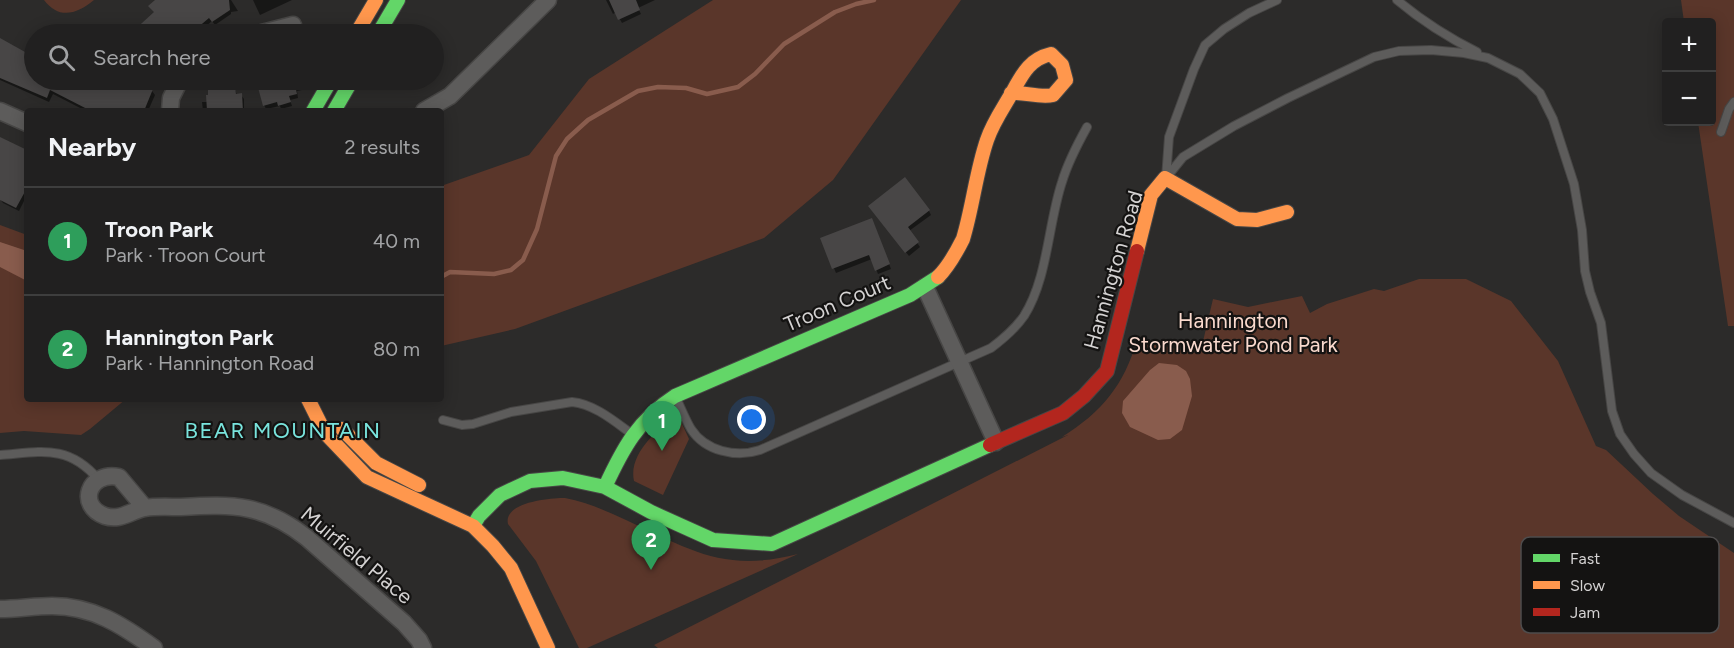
<!DOCTYPE html>
<html lang="en">
<head>
<meta charset="utf-8">
<style>
  :root { --surface:#212020; --page:#2d2d2d; --text:#f1f3f6; --muted:#a2a3a5; --line:#3e3e3e; --accent:#999897 }
  body { margin:0; font-family:Figtree,sans-serif; background:var(--page); color:var(--text) }
  .controls { position:absolute; right:18px; top:18px; display:grid; overflow:hidden; border-radius:6px; box-shadow:0 3px 15px #0003 }
  .controls button { width:54px; height:54px; display:grid; place-items:center; padding:0; border:0; border-bottom:2px solid var(--line); background:var(--surface); color:var(--text); font:30px sans-serif }
  .you { position:absolute; left:752px; top:420px; width:21px; height:21px; margin:-15px; border:4px solid #fff; border-radius:50%; background:#1a73e8; box-shadow:0 0 0 9px #1a73e833 }
  .badge { display:grid; place-items:center; width:39px; height:39px; border-radius:50%; background:var(--accent); color:#fff; font-size:20px; font-weight:700 }
  .pin { position:absolute; translate:-50% -50px; filter:drop-shadow(0 2px 3px #0008) }
  .pin::after { content:''; position:absolute; top:32px; width:21px; height:18px; background:inherit; clip-path:polygon(0 0,100% 0,50% 100%) }
  .list { margin:0; padding:0; list-style:none }
  h2 { display:flex; justify-content:space-between; align-items:center; height:78px; margin:0; padding:0 24px; font-size:26px }
  h2 small { font-size:20px; font-weight:400; color:var(--muted) }
  .list li { display:grid; grid-template-columns:39px 1fr auto; gap:18px; align-items:center; box-sizing:border-box; height:108px; padding:0 24px; border-top:2px solid var(--line) }
  .list b { display:block; font-size:22px; white-space:nowrap }
  .list p { margin:0; font-size:20px; white-space:nowrap; color:var(--muted) }
  .list em { font-size:20px; font-style:normal; color:var(--muted) }
  .icon { flex:none; width:33px; height:33px; fill:none; stroke:currentColor; stroke-width:2; stroke-linecap:round; stroke-linejoin:round }
  .map { position:relative; flex:none; width:1734px; height:648px; overflow:hidden }
  .search { position:absolute; background:var(--surface); box-shadow:0 3px 15px #0003; left:24px; top:24px; width:420px; height:66px; display:flex; align-items:center; gap:15px; box-sizing:border-box; padding:0 21px; border-radius:33px; color:var(--muted); font-size:22px }
  .panel { position:absolute; background:var(--surface); box-shadow:0 3px 15px #0003; left:24px; top:108px; width:420px; height:294px; border-radius:6px }
  .map>svg:first-child { display:block }
  .green { fill:#5a362a }
  .water { fill:#895c4d }
  .shadow { fill:#0007 }
  .lines { fill:none; stroke-linecap:round; stroke-linejoin:round }
  .stream { stroke:#895c4d; stroke-width:4.5 }
  .building { fill:#484646 }
  .lane-casing { stroke:#474645; stroke-width:10 }
  .street-casing { stroke:#474645; stroke-width:19 }
  .fast-casing { stroke:#474645; stroke-width:16 }
  .slow-casing { stroke:#474645; stroke-width:16 }
  .jam-casing { stroke:#474645; stroke-width:16 }
  .lane { stroke:#5d5c5b; stroke-width:8 }
  .street { stroke:#5d5c5b; stroke-width:16 }
  .fast { stroke:#63d668; stroke-width:14 }
  .slow { stroke:#ff974d; stroke-width:14 }
  .jam { stroke:#b3261e; stroke-width:14 }
  .labels { text-anchor:middle; dominant-baseline:central; stroke-width:4.5; stroke-linejoin:round; paint-order:stroke }
  .street-label { font-size:21px; fill:#d4d2d2; stroke:#141312 }
  .park-label { font-size:21px; fill:#fadace; stroke:#141312 }
  .neighbourhood-label { font-size:22px; letter-spacing:1.5px; fill:#79e4dd; stroke:#141312 }
  .key { fill:#141312; stroke:#4e4c4c; stroke-width:1.5 }
  .key-label { font-size:16px; fill:#d4d2d2 }
</style>
</head>
<body>
<div class="map">
<svg width="1734" height="648" viewBox="0 0 1734 648">
  <rect width="100%" height="100%" fill="#2c2b2a"/>
  <path class="green" d="M44,0h50c-17,14 -35,20 -50,0z
    M713,0h248l-128,180 -69,58 -249,91 -74,17v-160l88,-31 60,-76z
    M1681,0h53v326h-6l-30,-204h14v-100h-28z
    M0,225l27,10v164h99l-36,30 -9,6 -57,-4 -24,2z
    M1419,279h47l45,22 47,60 38,85 10,4 47,44 26,22 55,37v95h-1076l-4,-3 414,-210 -6,2c40,-25 62,-52 75,-97l63,14 13,-55 35,8 54,-11 8,17 17,-9 47,-15 10,2z
    M678,415l11,24 -26,56 -29,-14c-6,-27 24,-53 44,-66z
    M565,498c22,4 41,13 61,22 65,30 98,53 172,34l-211,94h-8l-43,-87 -28,-37c-5,-22 42,-26 57,-26z"/>
  <path class="water" d="M0,242l27,9v30l-27,-14z
    M1159,363l18,2 9,6 4,8 2,17 -10,34 -12,9 -12,1 -28,-13 -8,-14 1,-12 27,-31z"/>
  <path class="shadow" d="M157,0h74l7,11 -7,1v2l-16,11 -3,-4 -15,13h-65l23,-21z
    M253,0h39l-32,15z
    M606,0h49l-17,8 3,6 -19,9 -6,-11 -3,2z
    M0,40l34,18v22h94l24,11 3,4 -7,16h-62l-33,-17 -4,8 -49,-22z
    M262,80h46l-6,10 -5,1 1,7 -8,2 2,6 -11,3 -1,-3 -14,3 -2,-4z
    M234,88l3,7h4l3,4v12h-41l-1,-9h6z
    M0,139l25,12 2,-4v48l-8,16 -16,-8 -3,-4z
    M872,210l57,1 2,4 -22,16 11,16 -11,9z
    M874,224l17,45 -13,5 -6,-15 -36,14 -14,-34z"/>
  <g class="lines">
    <path class="stream" d="M441,277l9,-5 44,2 17,-4 12,-10 14,-31 19,-73 11,-17 21,-19 50,-29 20,-4 28,1 21,6 31,-7 17,-13 29,-30 51,-32 21,-8 18,-4"/>
  </g>
  <path class="building" d="M155,0h74l1,10 -18,12 -3,-4 -19,16h-60l24,-22 -6,-6z
    M609,0h27l4,10 -22,10z
    M0,38l34,19v23h97l22,9 -9,22h-53l-41,-21 -3,8 -47,-20z
    M256,80h38l3,14 -8,2 2,6 -13,4 -1,-4 -14,4z
    M235,87l1,7 6,-1 1,18h-36l-1,-16h2v-7z
    M0,137l27,13v38l-11,20 -16,-8z
    M905,177l25,33 -22,17 11,15 -14,11 -37,-47z
    M872,218l18,46 -15,7 -6,-16 -37,14 -12,-31z"/>
  <g class="lines">
    <defs>
      <path id="lane" d="M1397,0c25,21 52,38 80,52
        M1721,132l8,-23 5,-7
        M1166,178l17,-21 51,-31 54,-28 86,-41 25,-6 32,-1 33,3 24,5 32,16 20,19 13,26 21,65 8,46 3,41 5,21 11,31 11,88 8,23 14,20 17,19 31,22 52,28
        M1166,178l3,-41 25,-68 11,-24 19,-16 25,-16 28,-13
        M676,398c5,10 9,21 15,31 14,22 45,29 69,21l231,-102c12,-9 24,-19 33,-32 24,-38 24,-92 38,-134 6,-20 15,-37 25,-55
        M443,420l19,5 11,-1 38,-12 61,-10c22,2 42,19 60,32
        M0,455c41,-3 68,-11 98,24"/>
      <path id="street" d="M258,34l35,-9
        M0,111l27,12
        M170,111l1,-13 9,-18
        M424,111l26,-15 98,-96
        M925,287l71,155
        M145,508l-26,-31c-31,-6 -42,29 -14,39 15,5 25,-5 40,-8 11,-2 25,-1 36,-1 53,-3 83,-3 126,31l97,85 15,17 4,8
        M0,609c17,0 35,-3 52,-3 41,0 70,19 102,42"/>
      <path id="fast" d="M378,34l20,-34
        M313,111l18,-31
        M334,111l18,-31
        M605,487c18,-39 33,-67 70,-91l235,-101 28,-18
        M473,526l6,-10 21,-21 30,-14 33,-3 42,9 46,25 62,28 59,4 218,-99"/>
      <path id="slow" d="M356,34l20,-34
        M1137,251l14,-56 14,-17 72,41 20,1 30,-8
        M938,277c11,-11 18,-24 25,-38 10,-33 13,-67 24,-99 6,-18 17,-33 26,-49 10,-18 17,-32 38,-37l11,11 4,15 -13,15c-13,3 -28,-3 -42,-2
        M308,399l17,34 42,44 106,49 20,20 18,22 37,80
        M342,429l34,34 43,22"/>
      <path id="jam" d="M990,445l73,-32 21,-17 23,-25 30,-120"/>
    </defs>
    <use href="#lane" class="lane-casing"/>
    <use href="#street" class="street-casing"/>
    <use href="#fast" class="fast-casing"/>
    <use href="#slow" class="slow-casing"/>
    <use href="#jam" class="jam-casing"/>
    <use href="#lane" class="lane"/>
    <use href="#street" class="street"/>
    <use href="#fast" class="fast"/>
    <use href="#slow" class="slow"/>
    <use href="#jam" class="jam"/>
  </g>
  <g class="labels">
    <g class="street-label">
      <text transform="translate(1113 270) rotate(-74)">Hannington Road</text>
      <text transform="translate(837 303) rotate(-23)">Troon Court</text>
      <text transform="translate(357 555) rotate(40)">Muirfield Place</text>
    </g>
    <g class="park-label">
      <text x="1233" y="320">Hannington<tspan x="1233" dy="24">Stormwater Pond Park</tspan></text>
    </g>
    <g class="neighbourhood-label">
      <text x="283" y="430">BEAR MOUNTAIN</text>
    </g>
  </g>
  <rect x="1521" y="537" width="198" height="96" rx="9" class="key"/>
  <rect x="1533" y="554" width="27" height="8" fill="#63d668"/>
  <rect x="1533" y="581" width="27" height="8" fill="#ff974d"/>
  <rect x="1533" y="608" width="27" height="8" fill="#b3261e"/>
  <g class="key-label">
    <text x="1570" y="564">Fast</text>
    <text x="1570" y="591">Slow</text>
    <text x="1570" y="618">Jam</text>
  </g>
</svg>
<div class="controls">
<button>+</button>
<button>−</button>
</div>
<div class="you"></div>
<div class="pin badge" style="left:662px;top:451px;background:#2e9e5b">1</div>
<div class="pin badge" style="left:651px;top:570px;background:#2e9e5b">2</div>
<div class="search"><svg class="icon" aria-label="search" viewBox="0 0 24 24"><circle cx="10" cy="10" r="6"/><path d="M15 15l6 6"/></svg>Search here</div>
<section class="panel">
<h2>Nearby<small>2 results</small></h2>
<ul class="list">
<li><span class="badge" style="background:#2e9e5b">1</span><div><b>Troon Park</b><p>Park · Troon Court</p></div><em>40 m</em></li>
<li><span class="badge" style="background:#2e9e5b">2</span><div><b>Hannington Park</b><p>Park · Hannington Road</p></div><em>80 m</em></li>
</ul>
</section>
</div>
</body>
</html>
